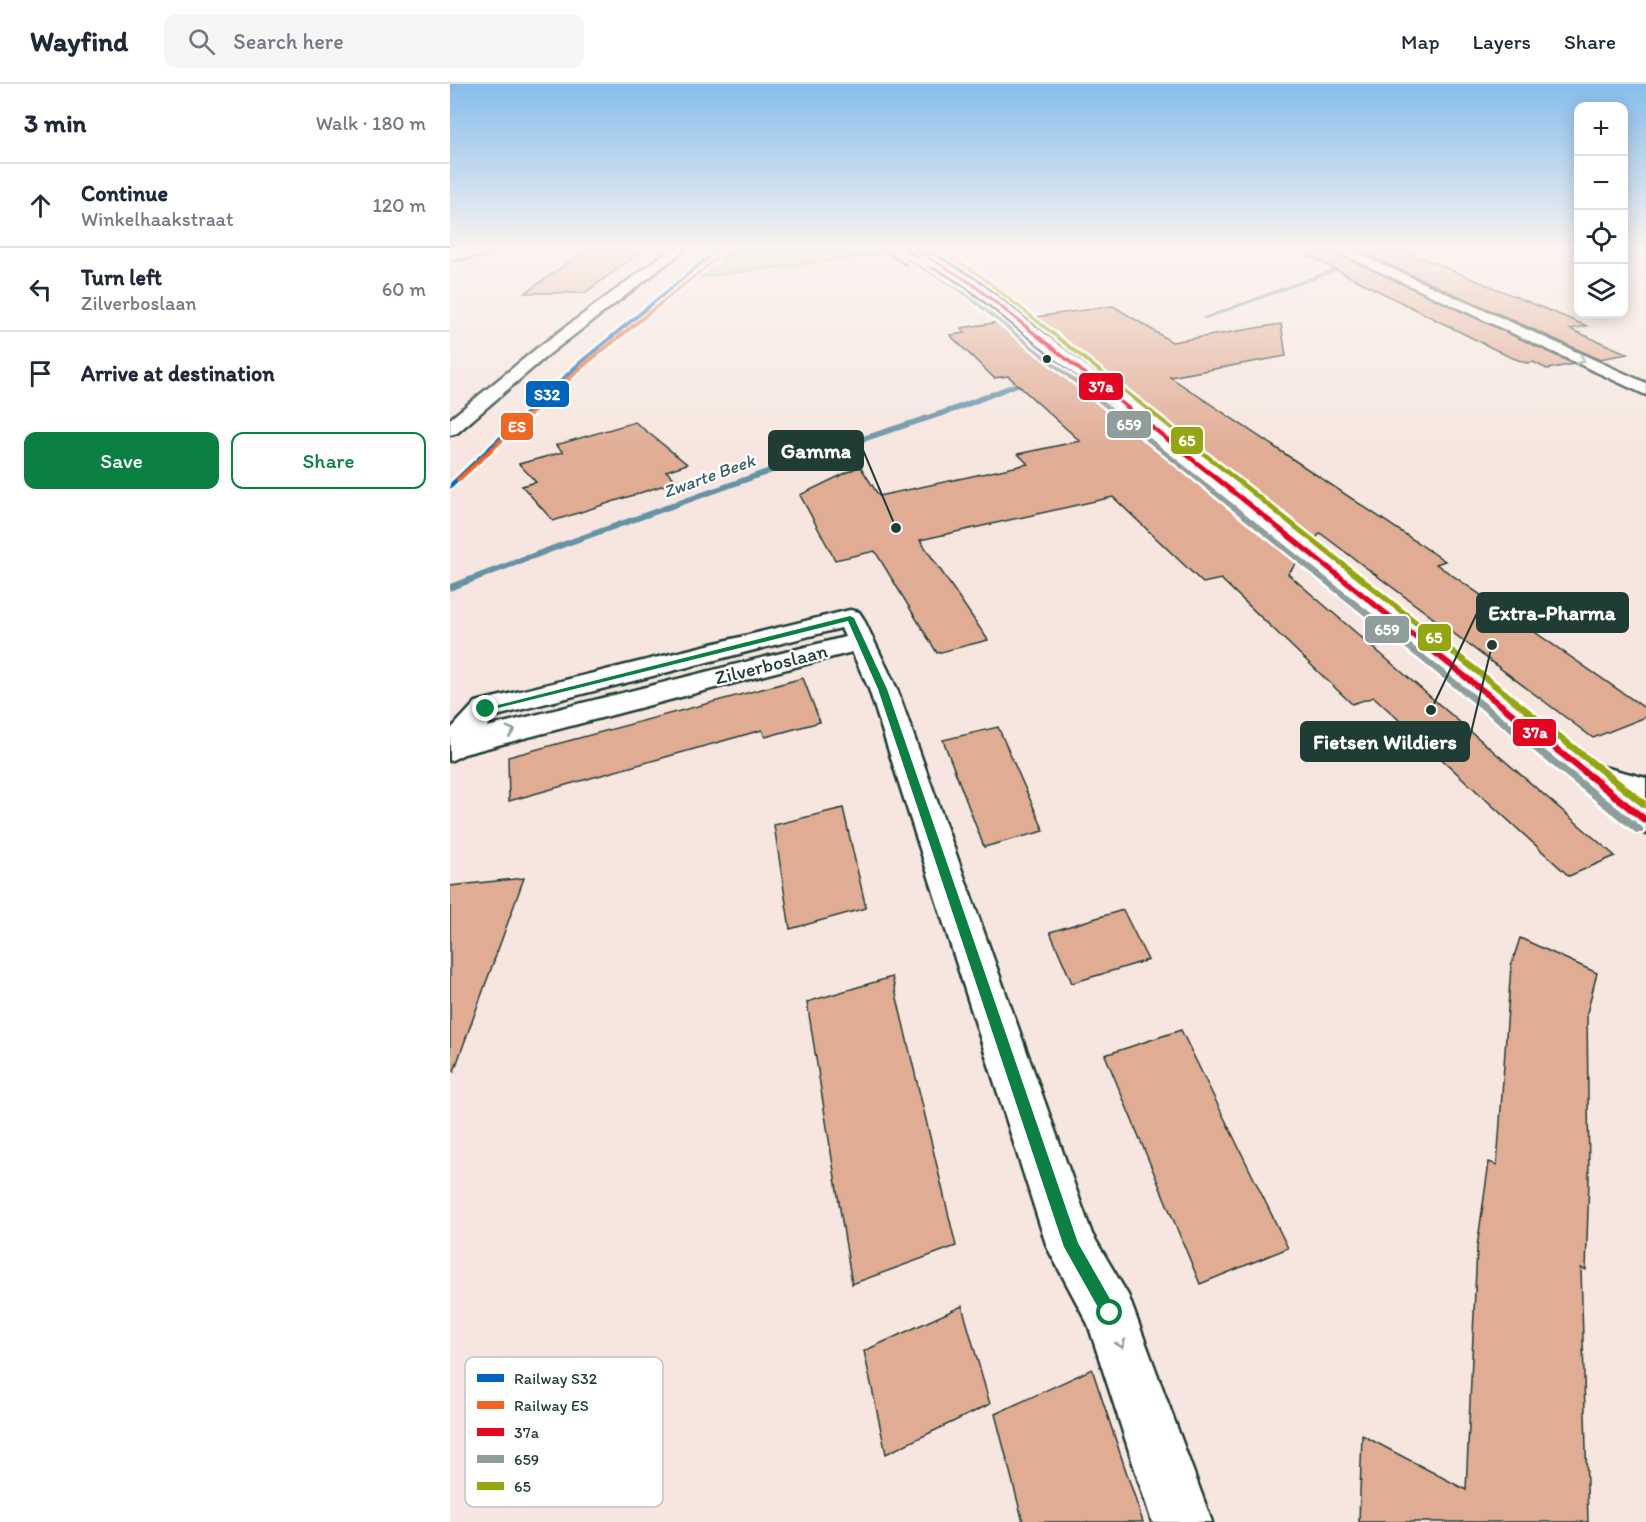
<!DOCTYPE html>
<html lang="en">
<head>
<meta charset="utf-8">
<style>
  :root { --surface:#fff; --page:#f6f6f7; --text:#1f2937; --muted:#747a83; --line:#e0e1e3; --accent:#0b8043 }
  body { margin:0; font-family:Itim,sans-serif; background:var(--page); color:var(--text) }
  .controls { position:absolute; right:18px; top:18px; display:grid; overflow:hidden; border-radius:12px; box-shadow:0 3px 15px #0003 }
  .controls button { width:54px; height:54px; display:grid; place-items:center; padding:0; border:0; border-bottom:2px solid var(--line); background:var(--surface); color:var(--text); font:30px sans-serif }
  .stop { position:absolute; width:18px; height:18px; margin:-14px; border:4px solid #0b8043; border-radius:50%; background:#fff }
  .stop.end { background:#0b8043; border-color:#fff; box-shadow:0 2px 6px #0008 }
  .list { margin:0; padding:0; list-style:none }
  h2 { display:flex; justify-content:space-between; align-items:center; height:78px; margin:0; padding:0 24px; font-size:26px }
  h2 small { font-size:20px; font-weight:400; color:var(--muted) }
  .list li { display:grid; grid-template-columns:39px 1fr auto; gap:18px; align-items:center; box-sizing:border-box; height:84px; padding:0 24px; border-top:2px solid var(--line) }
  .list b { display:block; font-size:22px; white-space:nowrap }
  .list p { margin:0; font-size:20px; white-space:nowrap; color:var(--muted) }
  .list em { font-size:20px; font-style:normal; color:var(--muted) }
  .actions { display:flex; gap:12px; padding:18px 24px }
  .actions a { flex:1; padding:14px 0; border:2px solid var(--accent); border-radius:12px; text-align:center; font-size:21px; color:var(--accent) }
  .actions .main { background:var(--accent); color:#fff }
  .icon { flex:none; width:33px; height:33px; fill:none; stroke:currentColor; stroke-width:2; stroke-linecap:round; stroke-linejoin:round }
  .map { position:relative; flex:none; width:1196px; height:1438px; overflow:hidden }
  header { display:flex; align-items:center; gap:36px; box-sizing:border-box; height:84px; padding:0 30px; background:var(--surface); border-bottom:2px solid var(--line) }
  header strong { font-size:28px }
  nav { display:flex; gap:33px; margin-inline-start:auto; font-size:21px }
  .search { width:420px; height:54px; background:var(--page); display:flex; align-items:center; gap:15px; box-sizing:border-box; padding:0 21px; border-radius:12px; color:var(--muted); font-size:22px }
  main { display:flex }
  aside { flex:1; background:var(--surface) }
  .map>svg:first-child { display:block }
  .green { fill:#afdc9a; stroke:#678c67; stroke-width:1.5 }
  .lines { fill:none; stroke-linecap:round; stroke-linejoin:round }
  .stream { fill:#6592a6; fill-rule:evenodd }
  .building { fill:#e0ac94; stroke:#1f3d34; stroke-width:1.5 }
  .minor-casing { stroke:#1f3d34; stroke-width:5 }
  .primary-casing { stroke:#1f3d34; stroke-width:5 }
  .minor { fill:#fff; fill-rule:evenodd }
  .primary { fill:#fff; fill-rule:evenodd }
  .bus-1-casing { stroke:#fff; stroke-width:5 }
  .bus-2-casing { stroke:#fff; stroke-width:5 }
  .bus-3-casing { stroke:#fff; stroke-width:5 }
  .bus-1 { fill:#e40521; fill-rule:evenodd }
  .bus-2 { fill:#8f9e9a; fill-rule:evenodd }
  .bus-3 { fill:#95a610; fill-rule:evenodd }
  .rail-1-casing { stroke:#fff; stroke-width:5 }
  .rail-2-casing { stroke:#fff; stroke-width:5 }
  .rail-1 { fill:#0065bd; fill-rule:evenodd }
  .rail-2 { fill:#f26522; fill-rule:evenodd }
  .oneway { stroke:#8f9e9a }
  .route { fill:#0b8043 }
  .bus-dot { fill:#1f3d34; stroke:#fff; stroke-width:2 }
  .labels { text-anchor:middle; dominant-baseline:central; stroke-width:4.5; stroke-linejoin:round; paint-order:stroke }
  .far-water-label { font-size:18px; font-style:italic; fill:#3c6064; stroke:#fff }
  .street-label { font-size:20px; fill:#1f3d34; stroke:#fff }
  .key { fill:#fff; stroke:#bcc5c2; stroke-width:1.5 }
  .key-label { font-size:16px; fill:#1f3d34 }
  .leader { fill:none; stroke:#1f3d34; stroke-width:2 }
  .callout-dot { fill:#1f3d34; stroke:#fff; stroke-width:2 }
  .callout { fill:#1f3d34; stroke:#1f3d34; stroke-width:2 }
  .callout-label { font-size:21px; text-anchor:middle; font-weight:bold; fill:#fff }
  .line-badge { stroke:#fff; stroke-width:2 }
  .badge-label { font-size:16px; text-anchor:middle; font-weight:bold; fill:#fff }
</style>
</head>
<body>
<header>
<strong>Wayfind</strong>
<div class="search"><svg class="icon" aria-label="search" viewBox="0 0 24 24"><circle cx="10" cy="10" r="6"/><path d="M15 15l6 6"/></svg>Search here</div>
<nav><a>Map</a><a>Layers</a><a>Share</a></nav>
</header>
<main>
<aside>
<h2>3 min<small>Walk · 180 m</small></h2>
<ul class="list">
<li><svg class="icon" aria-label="ahead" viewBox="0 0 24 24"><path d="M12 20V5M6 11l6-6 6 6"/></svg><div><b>Continue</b><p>Winkelhaakstraat</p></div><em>120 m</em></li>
<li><svg class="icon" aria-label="left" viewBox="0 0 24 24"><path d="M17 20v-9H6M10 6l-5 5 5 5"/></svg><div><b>Turn left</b><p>Zilverboslaan</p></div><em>60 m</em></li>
<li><svg class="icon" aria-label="arrive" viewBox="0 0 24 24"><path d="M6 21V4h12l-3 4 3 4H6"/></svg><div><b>Arrive at destination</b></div></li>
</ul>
<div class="actions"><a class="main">Save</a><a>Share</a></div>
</aside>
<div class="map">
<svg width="1196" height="1438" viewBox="0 0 1196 1438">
  <rect width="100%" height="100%" fill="#f6e6df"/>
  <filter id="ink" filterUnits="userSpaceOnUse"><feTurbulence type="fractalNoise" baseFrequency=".0167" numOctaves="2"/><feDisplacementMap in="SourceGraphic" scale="12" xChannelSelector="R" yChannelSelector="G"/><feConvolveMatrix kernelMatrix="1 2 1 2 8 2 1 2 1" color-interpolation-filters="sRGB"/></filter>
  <g filter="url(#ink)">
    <path class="green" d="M284,165h142l5,5 -187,24z"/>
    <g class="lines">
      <path class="stream" d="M901,178l2,3 -147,54 -5,-1z
        M582,292l7,2 -81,33 -132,43 -261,93 -115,44v-7l109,-41 261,-93 132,-43z"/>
    </g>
    <path class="building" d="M137,165h57l-59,44h-60z
      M845,165h34l245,115 -27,5 -14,-7 -7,1 -18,-7z
      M904,165h46l187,77 -17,3 58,25 -29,5z
      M663,222l59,36 109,-18 5,32 -116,21 275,184 -9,3 210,145v8l-53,21 -273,-205 -6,8 -286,-223z
      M556,237l293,239 -11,14 327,282 -46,20 -195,-179 -22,7 -131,-125 -18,4 -90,-86 -193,43 68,100 -51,13 -62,-102 -40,9 -35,-65 60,-29 19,30 149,-32 -10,-10 62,-13 -72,-65 -14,2 -44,-43 16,-2 -5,-5z
      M185,338l52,42 -21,7 11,10 -124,40 -31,-35 14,-4 -17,-18 44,-12 -7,-7z
      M353,594l17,44 -55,15 -3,-7 -253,71 -1,-44z
      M548,643l46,104 -60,16 -41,-107z
      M393,724l23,100 -76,21 -16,-104z
      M74,794l-70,193 -4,-1v-184z
      M673,826l25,50 -76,23 -22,-51z
      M1070,854l77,35 -10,40 2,166 -3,91 -5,-2 7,254h-229l3,-87 104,55 11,-243 12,-85 8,3 14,-199z
      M442,893l64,269 -104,38 -45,-282z
      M731,946l107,218 -88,36 -95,-229z
      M512,1222l28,98 -104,50 -22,-103z
      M642,1285l51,153h-120l-28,-108z"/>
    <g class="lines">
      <defs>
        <path id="minor" d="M19,165h35l-6,4 -48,7v-8z
          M221,165h15l-138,106 -91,78 -7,2v-16l86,-70z
          M434,165h16l12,7 30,5 2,3 -7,4 -34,-6z
          M881,165h17l298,134v12z
          M400,526l9,2 4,6 34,71 195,545 36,61 84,227h-60l-64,-198 -41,-77 -178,-558 -17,-37 -388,102 -14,7v-31l26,-28zM391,544l4,9 -358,90 9,-11z
          M1138,679l58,15v24l-69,-19 -5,-8 5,-8z"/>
        <path id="primary" d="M457,165h16l53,31 670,523v31l-12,-4 -668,-544z"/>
      </defs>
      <use href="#minor" class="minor-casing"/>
      <use href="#primary" class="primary-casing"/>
      <use href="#minor" class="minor"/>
      <use href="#primary" class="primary"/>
      <defs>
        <path id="bus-1" d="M467,165l55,33 674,534v8l-3,-1 -673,-539 -57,-35z"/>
        <path id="bus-2" d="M457,174l58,34 677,535 2,3 -2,3h-6l-673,-539 -57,-34z"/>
        <path id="bus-3" d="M490,165l39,24 667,528v8l-3,-1 -666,-533 -41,-26z"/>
      </defs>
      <use href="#bus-1" class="bus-1-casing"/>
      <use href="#bus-2" class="bus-2-casing"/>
      <use href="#bus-3" class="bus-3-casing"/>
      <use href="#bus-1" class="bus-1"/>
      <use href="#bus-2" class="bus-2"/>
      <use href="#bus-3" class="bus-3"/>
      <defs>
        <path id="rail-1" d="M266,165h5l-139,115 -132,125v-6l128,-121z"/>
        <path id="rail-2" d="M265,174l3,1 -132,107 -126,115h-4v-2l126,-115z"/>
      </defs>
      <use href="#rail-1" class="rail-1-casing"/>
      <use href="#rail-2" class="rail-2-casing"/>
      <use href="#rail-1" class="rail-1"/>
      <use href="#rail-2" class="rail-2"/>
    </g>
    <defs><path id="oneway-chevron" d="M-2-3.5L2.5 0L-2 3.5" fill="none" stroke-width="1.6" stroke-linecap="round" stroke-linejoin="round" transform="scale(1.5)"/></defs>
    <g class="oneway">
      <use href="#oneway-chevron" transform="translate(1131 276) rotate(24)"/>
      <use href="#oneway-chevron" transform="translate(61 647) rotate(-14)"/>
      <use href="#oneway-chevron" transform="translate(671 1260) rotate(71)"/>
    </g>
  </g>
  <linearGradient id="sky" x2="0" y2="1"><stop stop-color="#86bdec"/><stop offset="0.45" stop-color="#fbf4f1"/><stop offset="1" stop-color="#fbf4f1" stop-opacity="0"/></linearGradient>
  <rect width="1196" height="367" fill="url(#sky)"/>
  <path class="route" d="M400,532l4,2 33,71 191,554 40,70 -3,5 -5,2 -6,-2 -40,-71 -186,-558 -30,-68 -362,90 -4,-2z"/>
  <circle class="bus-dot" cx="597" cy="275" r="5"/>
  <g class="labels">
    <g class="far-water-label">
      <text transform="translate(259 392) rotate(-20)">Zwarte Beek</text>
    </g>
    <g class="street-label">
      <text transform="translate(321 580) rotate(-14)">Zilverboslaan</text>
    </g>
  </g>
  <rect x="15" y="1273" width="198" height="150" rx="9" class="key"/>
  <rect x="27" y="1290" width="27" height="8" fill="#0065bd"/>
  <rect x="27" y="1317" width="27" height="8" fill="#f26522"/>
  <rect x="27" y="1344" width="27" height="8" fill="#e40521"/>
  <rect x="27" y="1371" width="27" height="8" fill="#8f9e9a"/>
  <rect x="27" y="1398" width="27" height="8" fill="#95a610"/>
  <g class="key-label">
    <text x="64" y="1300">Railway S32</text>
    <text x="64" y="1327">Railway ES</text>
    <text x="64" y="1354">37a</text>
    <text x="64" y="1381">659</text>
    <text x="64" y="1408">65</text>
  </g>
  <path class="leader" d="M446 444L413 366M981 626L1027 529M1042 561L1019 657"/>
  <g class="callout-dot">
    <circle cx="446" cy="444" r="6"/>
    <circle cx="981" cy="626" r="6"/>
    <circle cx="1042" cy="561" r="6"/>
  </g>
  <g class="callout">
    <rect x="319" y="347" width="94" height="39" rx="6"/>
    <rect x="1027" y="509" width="151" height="39" rx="6"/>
    <rect x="851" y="638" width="168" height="39" rx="6"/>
  </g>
  <g class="callout-label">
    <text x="366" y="374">Gamma</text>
    <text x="1102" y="536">Extra-Pharma</text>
    <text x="935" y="665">Fietsen Wildiers</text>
  </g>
  <g class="line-badge">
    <rect x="628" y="288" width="46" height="29" rx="6" fill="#e40521"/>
    <rect x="75" y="296" width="45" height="28" rx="6" fill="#0065bd"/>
    <rect x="656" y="326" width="46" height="29" rx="6" fill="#8f9e9a"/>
    <rect x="50" y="328" width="34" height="29" rx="6" fill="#f26522"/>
    <rect x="720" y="342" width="34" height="29" rx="6" fill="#95a610"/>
    <rect x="914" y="531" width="46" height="29" rx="6" fill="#8f9e9a"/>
    <rect x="967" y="539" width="35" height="29" rx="6" fill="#95a610"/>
    <rect x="1062" y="634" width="45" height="29" rx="6" fill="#e40521"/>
  </g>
  <g class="badge-label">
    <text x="651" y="308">37a</text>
    <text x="97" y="316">S32</text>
    <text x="679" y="346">659</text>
    <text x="67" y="348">ES</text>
    <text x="737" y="362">65</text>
    <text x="937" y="551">659</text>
    <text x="984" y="559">65</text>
    <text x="1085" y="654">37a</text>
  </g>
</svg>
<div class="controls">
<button>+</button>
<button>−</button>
<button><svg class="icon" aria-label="locate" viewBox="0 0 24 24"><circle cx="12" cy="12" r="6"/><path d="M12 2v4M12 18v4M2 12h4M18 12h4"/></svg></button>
<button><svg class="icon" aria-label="layers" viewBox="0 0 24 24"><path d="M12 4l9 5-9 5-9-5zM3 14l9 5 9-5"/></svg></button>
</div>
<div class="stop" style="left:660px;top:1229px"></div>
<div class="stop end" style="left:36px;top:625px"></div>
</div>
</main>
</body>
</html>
